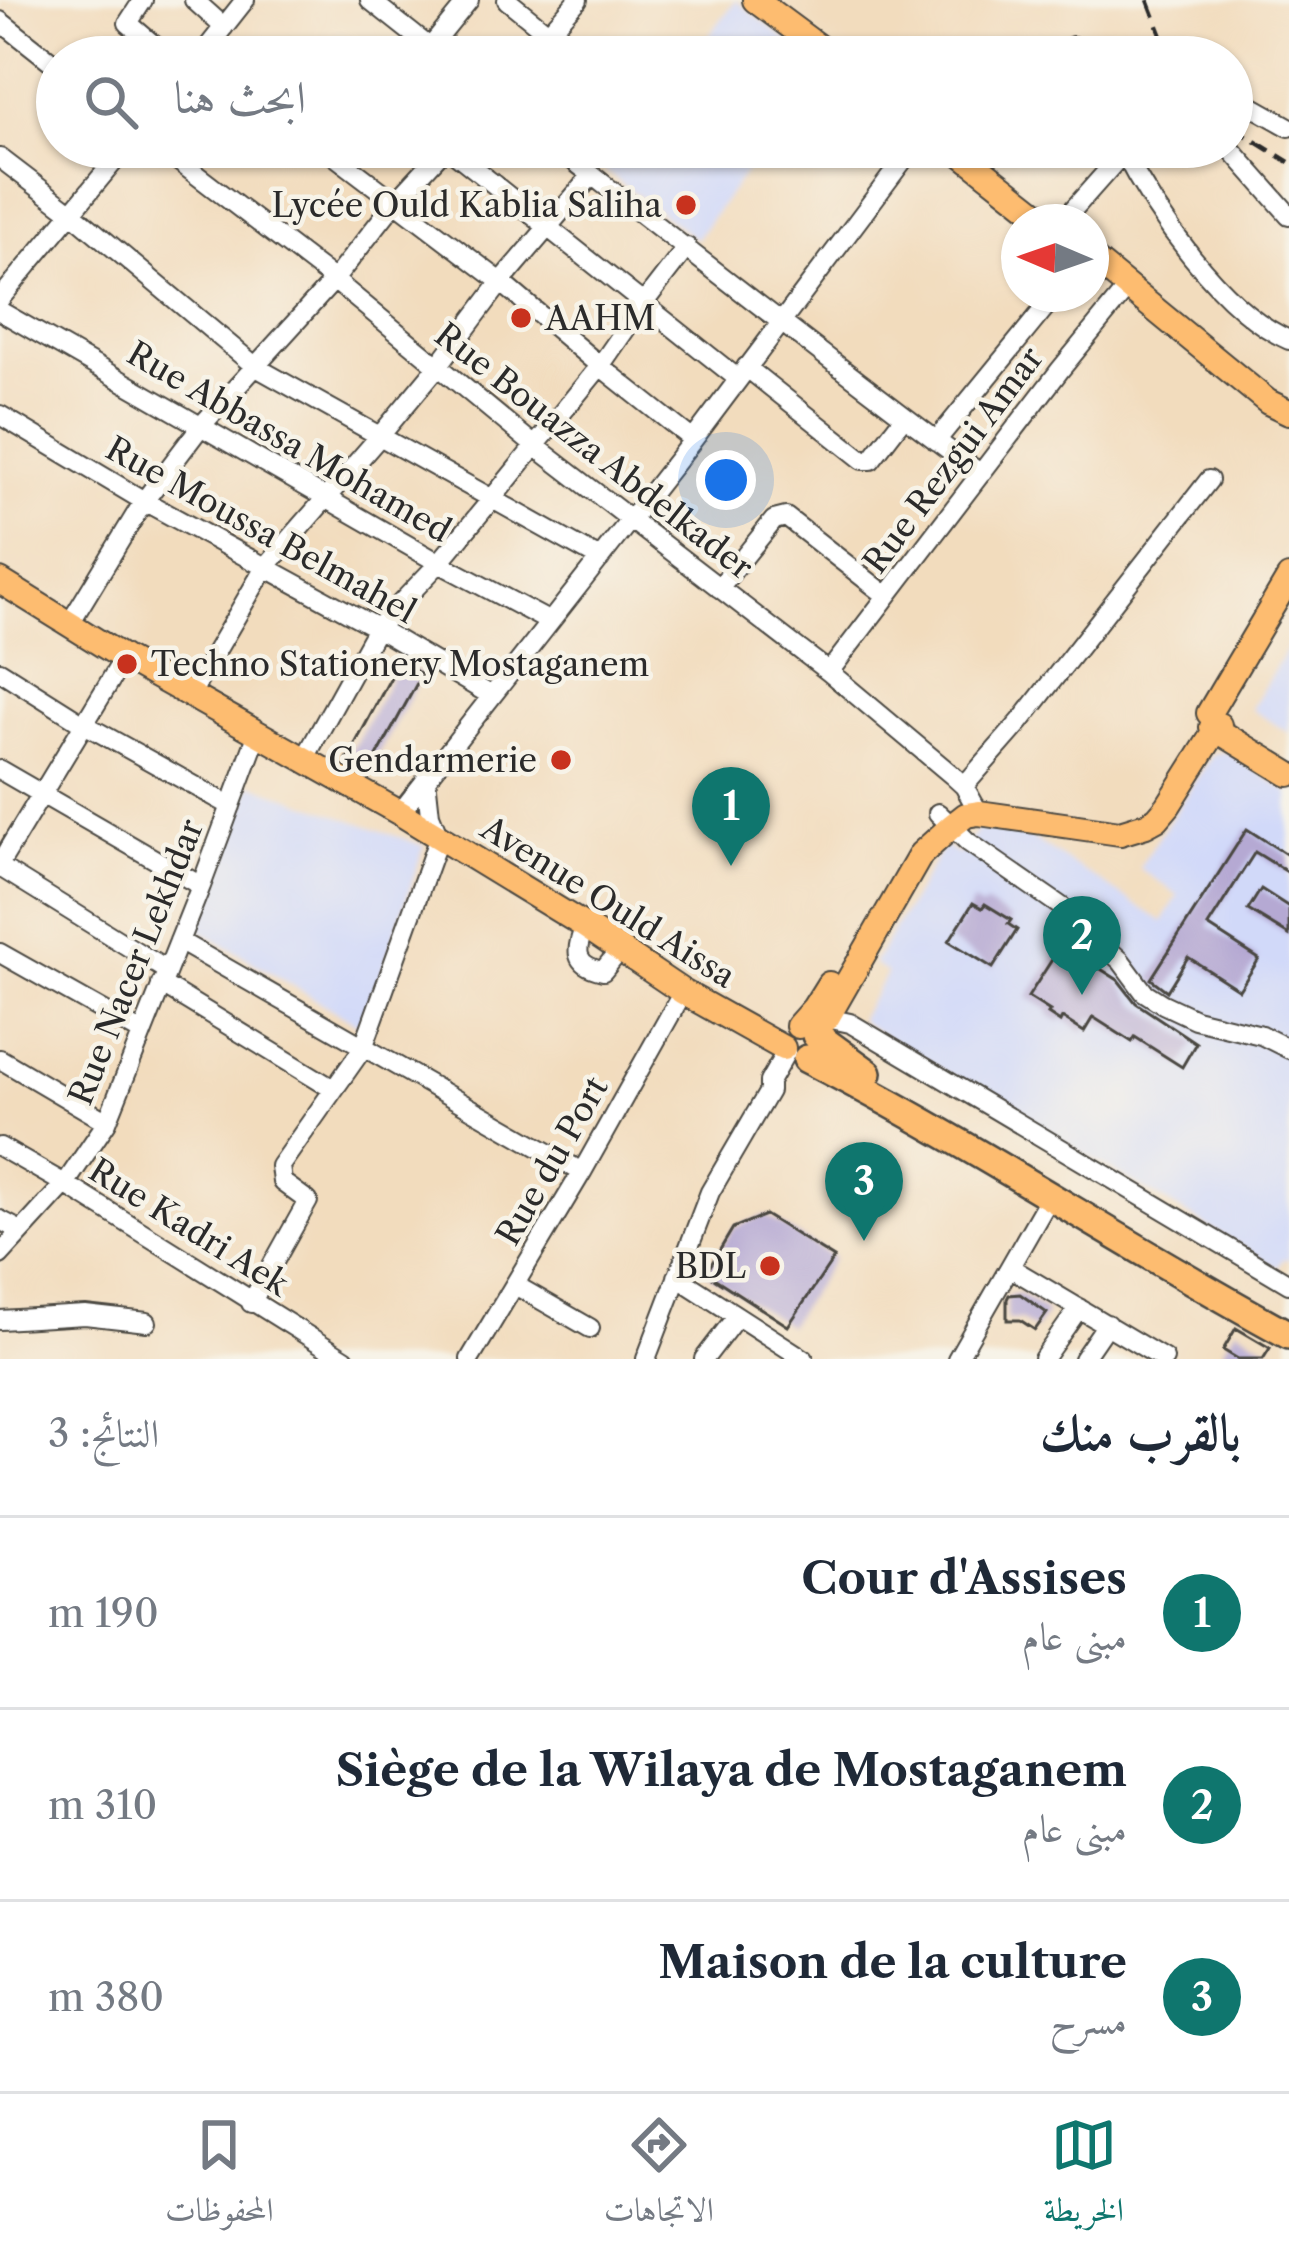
<!DOCTYPE html>
<html lang="ar">
<head>
<meta charset="utf-8">
<style>
  :root { --surface:#fff; --page:#f2f2f3; --text:#1f2937; --muted:#747a83; --line:#e0e1e3; --accent:#0f766e }
  body { margin:0; font-family:"Libre Caslon Text",Amiri,serif; background:var(--page); color:var(--text); direction:rtl }
  .compass { position:absolute; left:1001px; top:204px; width:108px; height:108px; border-radius:50%; background:var(--surface); box-shadow:0 3px 9px #0004; rotate:272deg }
  .you { position:absolute; left:726px; top:480px; width:42px; height:42px; margin:-30px; border:9px solid #fff; border-radius:50%; background:#1a73e8; box-shadow:0 0 0 18px #1a73e833 }
  .badge { display:grid; place-items:center; width:78px; height:78px; border-radius:50%; background:var(--accent); color:#fff; font-size:39px; font-weight:700 }
  .pin { position:absolute; translate:-50% -99px; filter:drop-shadow(0 3px 6px #0008) }
  .pin::after { content:''; position:absolute; top:63px; width:42px; height:36px; background:inherit; clip-path:polygon(0 0,100% 0,50% 100%) }
  .list { margin:0; padding:0; list-style:none }
  h2 { display:flex; justify-content:space-between; align-items:center; height:156px; margin:0; padding:0 48px; font-size:51px }
  h2 small { font-size:39px; font-weight:400; color:var(--muted) }
  .list li { display:grid; grid-template-columns:78px 1fr auto; gap:36px; align-items:center; box-sizing:border-box; height:192px; padding:0 48px; border-top:3px solid var(--line) }
  .list b { display:block; font-size:45px; white-space:nowrap }
  .list p { margin:0; font-size:39px; white-space:nowrap; color:var(--muted) }
  .list em { font-size:39px; font-style:normal; color:var(--muted) }
  .icon { flex:none; width:66px; height:66px; fill:none; stroke:currentColor; stroke-width:2; stroke-linecap:round; stroke-linejoin:round }
  .map { position:relative; flex:none; width:1289px; height:1359px; overflow:hidden; direction:ltr }
  .search { position:absolute; background:var(--surface); box-shadow:0 3px 9px #0004; left:36px; right:36px; top:36px; height:132px; display:flex; align-items:center; gap:30px; box-sizing:border-box; padding:0 42px; border-radius:66px; color:var(--muted); font-size:45px }
  .sheet { height:732px; background:var(--surface) }
  nav { display:flex; justify-content:space-around; align-items:center; box-sizing:border-box; height:168px; border-top:3px solid var(--line); background:var(--surface); font-size:33px; color:var(--muted) }
  nav a { display:grid; justify-items:center; gap:6px }
  nav .on { color:var(--accent) }
  .map>svg:first-child { display:block }
  .built { fill:#d1d9f9 }
  .building { fill:#b5a9d3 }
  .lines { fill:none; stroke-linecap:round; stroke-linejoin:round }
  .minor-casing { stroke:#494641; stroke-width:22 }
  .major-casing { stroke:#494641; stroke-width:28 }
  .highway-casing { stroke:#494641; stroke-width:32 }
  .minor { stroke:#fff; stroke-width:18 }
  .major { stroke:#fdbc70; stroke-width:24 }
  .highway { stroke:#fdbc70; stroke-width:27 }
  .rail { stroke:#2b2b2b; stroke-width:4.5; stroke-dasharray:18 9; stroke-linecap:butt }
  .poi-dot { fill:#c8321e; stroke:#f7f3e8; stroke-width:4.5 }
  .labels { text-anchor:middle; dominant-baseline:central; stroke-width:9; stroke-linejoin:round; paint-order:stroke }
  .poi-label { font-size:33px; fill:#2b2b2b; stroke:#f7f3e8; text-anchor:end }
  .street-label { font-size:33px; fill:#2b2b2b; stroke:#f7f3e8 }
</style>
</head>
<body>
<div class="map">
<svg width="1289" height="1359" viewBox="0 0 1289 1359">
  <rect width="100%" height="100%" fill="#f7f3e8"/>
  <filter id="ink" filterUnits="userSpaceOnUse"><feTurbulence type="fractalNoise" baseFrequency=".00833" numOctaves="2"/><feDisplacementMap in="SourceGraphic" scale="24" xChannelSelector="R" yChannelSelector="G"/><feConvolveMatrix kernelMatrix="1 2 1 2 8 2 1 2 1" color-interpolation-filters="sRGB"/></filter>
  <filter id="wash" filterUnits="userSpaceOnUse"><feTurbulence type="fractalNoise" baseFrequency=".004" numOctaves="4" result="noise"/><feDisplacementMap in="SourceGraphic" scale="48" xChannelSelector="R" yChannelSelector="G"/><feGaussianBlur stdDeviation="2.7" result="paint"/><feColorMatrix in="noise" values="0 0 0 0 0 0 0 0 0 0 0 0 0 0 0 0 0 1.4 0 .05"/><feComposite in="paint" operator="in"/></filter>
  <g filter="url(#wash)">
    <rect width="100%" height="100%" fill="#f2dcbd"/>
    <path class="built" d="M736,0l71,57h-114z
      M623,147h141l-68,92 -91,-68z
      M1289,645v88l-38,-24z
      M1226,752l63,40v467h-6l-5,9 -417,-246 -1,-4 27,-45 -14,-9 71,-118 15,9 20,-27 46,6 138,88 15,-27 -39,-27 74,-114z
      M251,784l173,62 -60,182 -168,-100z"/>
    <g id="blocks">
      <path class="building" d="M399,662l23,12 -53,97 -22,-12z
        M1247,829l42,27v17l-34,-21 -47,74 51,33 -20,31 -51,-33 -21,34 -16,-12z
        M1261,889l28,18v28l-41,-25z
        M973,903l9,5 3,-4 26,16 -3,4 9,6 -24,38 -44,-27z
        M1062,944l22,14 4,-6 12,8 -4,6 22,14 18,23 60,40 -14,24 -47,-30 -3,5 -39,-25 -9,15 -22,-14 -2,4 -12,-8 2,-3 -22,-14z
        M765,1215l69,43 -46,68 -82,-53 27,-45z
        M1020,1294l27,19 -12,17 -15,-10h-13v-21l2,-4z
        M1236,1328l34,20 -7,11h-25l-15,-9z"/>
    </g>
  </g>
  <g filter="url(#ink)">
    <use href="#blocks" fill-opacity="0" stroke="#494641" stroke-width="3"/>
    <g class="lines">
      <defs>
        <path id="minor" d="M143,0l-15,23 40,34
          M194,0l30,27
          M370,0l72,57
          M507,0l41,33
          M0,21l57,45
          M1073,46l5,11
          M430,48l39,-48
          M200,57l45,-57
          M527,57l51,-57
          M1232,95l57,32
          M160,147l174,133 201,166 294,226 123,103 12,11 15,27
          M323,147l178,135 99,84 93,74
          M447,147l290,231
          M556,147c141,110 281,220 425,327
          M1121,147c33,65 100,163 168,193
          M1229,147l60,68
          M0,158l72,55 184,154 344,192
          M1062,222l62,-70
          M0,299l126,-152
          M0,311l439,252 111,59
          M746,367l117,93h8l33,-43
          M0,415l144,86 233,127 115,68
          M936,441l120,-147
          M719,588l55,-68 12,-3 101,79
          M70,623l74,-122 57,-75 133,-146 62,-79 50,-54
          M0,671l84,53 147,82
          M829,672l231,-302 68,-83
          M191,694l73,-125 115,-132 59,-71 63,-84 91,-107
          M305,758l72,-130 62,-65 52,-63 109,-134 43,-62 44,-57
          M0,770l201,116
          M964,786l56,-64 189,-242
          M400,813l293,-373 220,-293
          M938,813l30,29 94,65 59,54 23,31 19,12 32,15 66,16 28,14
          M0,863l124,-205
          M0,867l166,103
          M585,926c-10,24 -12,39 18,45l17,-21
          M179,941l403,231
          M0,953l142,80
          M161,984l172,105
          M827,1018l23,5 439,261
          M0,1059l107,63
          M0,1147l65,37 280,175
          M0,1220l21,11
          M0,1255l65,-71 42,-62 94,-236 57,-153
          M1011,1268l153,91
          M677,1277l127,82
          M515,1285l75,43
          M251,1303l57,-102 -26,-19 -2,-16 83,-118 76,-211 -9,-22 -4,-37
          M0,1320l85,-5 62,7
          M470,1359l112,-187 101,-180
          M646,1359l64,-167 59,-101v-9l17,-30
          M704,1359l33,-43
          M957,1359l94,-164
          M1043,1359l36,-51
          M1083,1359l24,-35"/>
        <path id="major" d="M755,0l77,57
          M953,147l95,75
          M1091,257l177,145 21,10
          M0,581l124,77 276,155 185,113 98,66 100,56
          M1209,713l80,-135
          M1212,727l77,47
          M798,1026l16,-18 15,-24
          M814,1033l13,-15 94,-164 31,-28 14,-11 13,-2 141,20 26,-8 11,-6 11,-13 51,-81"/>
        <path id="highway" d="M816,1035l52,38
          M807,1059c165,84 319,188 482,276"/>
      </defs>
      <use href="#minor" class="minor-casing"/>
      <use href="#major" class="major-casing"/>
      <use href="#highway" class="highway-casing"/>
      <use href="#minor" class="minor"/>
      <use href="#major" class="major"/>
      <use href="#highway" class="highway"/>
      <path class="rail" d="M1148,0l22,57
        M1232,127l57,35"/>
    </g>
  </g>
  <g class="poi-dot">
    <circle cx="686" cy="205" r="12"/>
    <circle cx="521" cy="318" r="12"/>
    <circle cx="127" cy="664" r="12"/>
    <circle cx="561" cy="760" r="12"/>
    <circle cx="770" cy="1266" r="12"/>
  </g>
  <g class="labels">
    <g class="poi-label">
      <text x="662" y="205">Lycée Ould Kablia Saliha</text>
      <text x="545" y="318" text-anchor="start">AAHM</text>
      <text x="151" y="664" text-anchor="start">Techno Stationery Mostaganem</text>
      <text x="537" y="760">Gendarmerie</text>
      <text x="746" y="1266">BDL</text>
    </g>
    <g class="street-label">
      <text transform="translate(289 442) rotate(30)">Rue Abbassa Mohamed</text>
      <text transform="translate(594 451) rotate(38)">Rue Bouazza Abdelkader</text>
      <text transform="translate(953 460) rotate(-53)">Rue Rezgui Amar</text>
      <text transform="translate(261 530) rotate(29)">Rue Moussa Belmahel</text>
      <text transform="translate(608 902) rotate(32)">Avenue Ould Aissa</text>
      <text transform="translate(136 962) rotate(-68)">Rue Nacer Lekhdar</text>
      <text transform="translate(552 1161) rotate(-60)">Rue du Port</text>
      <text transform="translate(189 1227) rotate(32)">Rue Kadri Aek</text>
    </g>
  </g>
</svg>
<svg class="compass" viewBox="-18 -18 36 36"><path d="M0-13l5 13h-10z" fill="#e53935"/><path d="M0 13l5-13h-10z" fill="#747a83"/></svg>
<div class="you"></div>
<div class="pin badge" style="left:731px;top:866px">1</div>
<div class="pin badge" style="left:1082px;top:995px">2</div>
<div class="pin badge" style="left:864px;top:1241px">3</div>
<div class="search"><svg class="icon" aria-label="search" viewBox="0 0 24 24"><circle cx="10" cy="10" r="6"/><path d="M15 15l6 6"/></svg>ابحث هنا</div>
</div>
<section class="sheet">
<h2>بالقرب منك<small>النتائج: 3</small></h2>
<ul class="list">
<li><span class="badge">1</span><div><b>Cour d'Assises</b><p>مبنى عام</p></div><em>190 m</em></li>
<li><span class="badge">2</span><div><b>Siège de la Wilaya de Mostaganem</b><p>مبنى عام</p></div><em>310 m</em></li>
<li><span class="badge">3</span><div><b>Maison de la culture</b><p>مسرح</p></div><em>380 m</em></li>
</ul>
</section>
<nav>
<a class="on"><svg class="icon" aria-label="map" viewBox="0 0 24 24"><path d="M3 6l6-2 6 2 6-2v14l-6 2-6-2-6 2zM9 4v14M15 6v14"/></svg>الخريطة</a>
<a><svg class="icon" aria-label="directions" viewBox="0 0 24 24"><path d="M12 3l9 9-9 9-9-9zM9 14v-3h6M13 9l2 2-2 2"/></svg>الاتجاهات</a>
<a><svg class="icon" aria-label="saved" viewBox="0 0 24 24"><path d="M7 4h10v16l-5-4-5 4z"/></svg>المحفوظات</a>
</nav>
</body>
</html>
